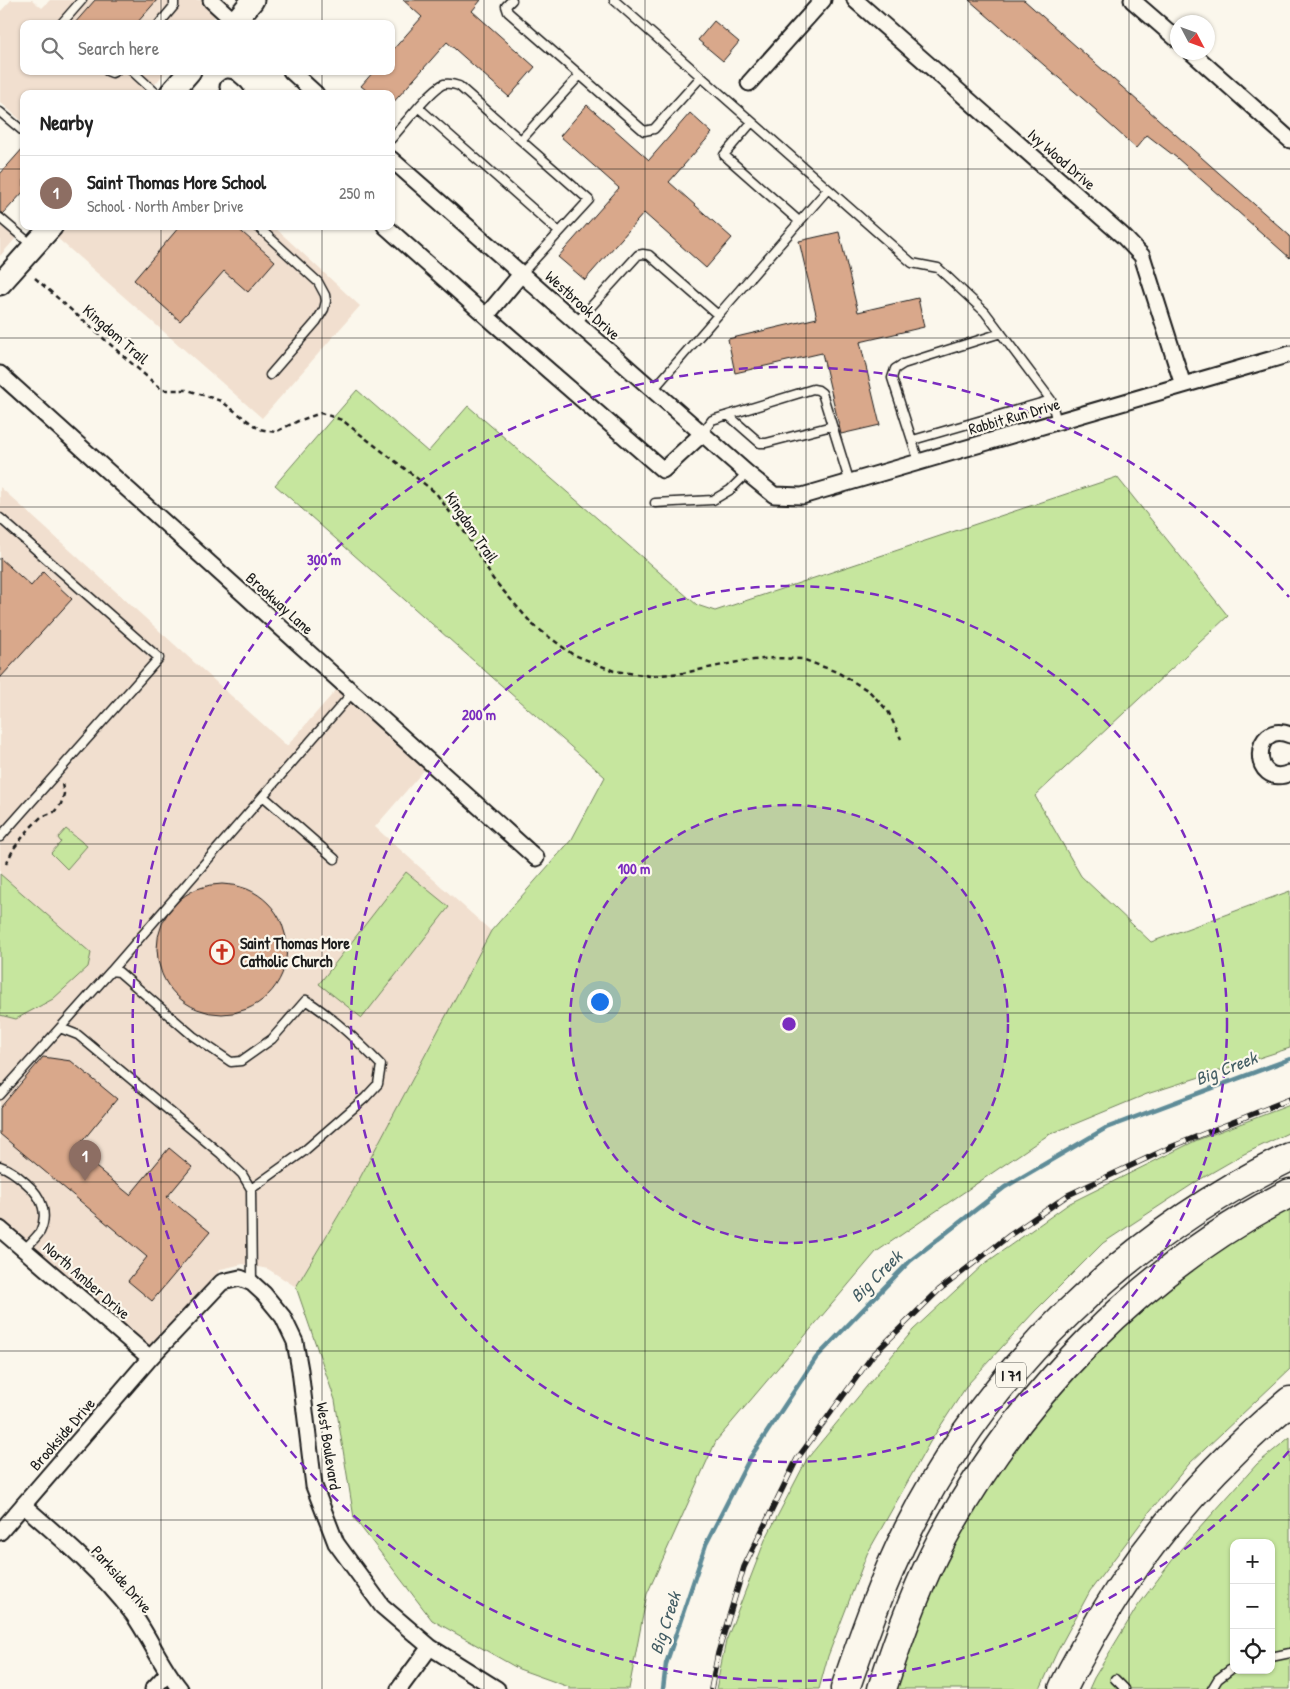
<!DOCTYPE html>
<html lang="en">
<head>
<meta charset="utf-8">
<style>
  :root { --surface:#fff; --page:#f6f6f6; --text:#222; --muted:#767676; --line:#e0e0e0; --accent:#d93025 }
  body { margin:0; font-family:"Patrick Hand",sans-serif; background:var(--page); color:var(--text) }
  .controls { position:absolute; right:15px; bottom:15px; display:grid; overflow:hidden; border-radius:10px; box-shadow:0 1px 4px #0004 }
  .controls button { width:45px; height:45px; display:grid; place-items:center; padding:0; border:0; border-bottom:1px solid var(--line); background:var(--surface); color:var(--text); font:25px sans-serif }
  .compass { position:absolute; left:1170px; top:15px; width:45px; height:45px; border-radius:50%; background:var(--surface); box-shadow:0 1px 4px #0004; rotate:131deg }
  .you { position:absolute; left:599px; top:1001px; width:18px; height:18px; margin:-12px; border:4px solid #fff; border-radius:50%; background:#1a73e8; box-shadow:0 0 0 8px #1a73e833 }
  .badge { display:grid; place-items:center; width:32px; height:32px; border-radius:50%; background:var(--accent); color:#fff; font-size:16px; font-weight:700 }
  .pin { position:absolute; translate:-50% -41px; filter:drop-shadow(0 1px 2px #0008) }
  .pin::after { content:''; position:absolute; top:26px; width:18px; height:15px; background:inherit; clip-path:polygon(0 0,100% 0,50% 100%) }
  .list { margin:0; padding:0; list-style:none }
  h2 { display:flex; justify-content:space-between; align-items:center; height:65px; margin:0; padding:0 20px; font-size:21px }
  h2 small { font-size:16px; font-weight:400; color:var(--muted) }
  .list li { display:grid; grid-template-columns:32px 1fr auto; gap:15px; align-items:center; box-sizing:border-box; height:75px; padding:0 20px; border-top:1px solid var(--line) }
  .list b { display:block; font-size:19px; white-space:nowrap }
  .list p { margin:0; font-size:16px; white-space:nowrap; color:var(--muted) }
  .list em { font-size:16px; font-style:normal; color:var(--muted) }
  .icon { flex:none; width:28px; height:28px; fill:none; stroke:currentColor; stroke-width:2; stroke-linecap:round; stroke-linejoin:round }
  .map { position:relative; flex:none; width:1290px; height:1689px; overflow:hidden }
  .search { position:absolute; background:var(--surface); box-shadow:0 1px 4px #0004; left:20px; top:20px; width:375px; height:55px; display:flex; align-items:center; gap:12px; box-sizing:border-box; padding:0 18px; border-radius:10px; color:var(--muted); font-size:19px }
  .panel { position:absolute; background:var(--surface); box-shadow:0 1px 4px #0004; left:20px; top:90px; width:375px; height:140px; border-radius:10px }
  .map>svg:first-child { display:block }
  .built { fill:#f1dfcf }
  .green { fill:#c6e69e; stroke:#71815d; fill-rule:evenodd }
  .lines { fill:none; stroke-linecap:round; stroke-linejoin:round }
  .stream { stroke:#5f8c98; stroke-width:4.5 }
  .building { fill:#d9a88b; stroke:#1c1c1c }
  .lane-casing { stroke:#1c1c1c; stroke-width:11 }
  .street-casing { stroke:#1c1c1c; stroke-width:19 }
  .secondary-casing { stroke:#1c1c1c; stroke-width:25 }
  .highway-casing { stroke:#1c1c1c; stroke-width:31 }
  .path { stroke:#1c1c1c; stroke-width:2.5; stroke-dasharray:5 4; stroke-linecap:butt }
  .lane { stroke:#fbf7ec; stroke-width:8 }
  .street { stroke:#fbf7ec; stroke-width:15 }
  .secondary { stroke:#fbf7ec; stroke-width:21 }
  .highway { stroke:#fbf7ec; stroke-width:28 }
  .rail-casing { stroke:#1c1c1c; stroke-width:5.5 }
  .rail { stroke:#fbf7ec; stroke-width:4; stroke-dasharray:11; stroke-linecap:butt }
  .grid { fill:none; stroke:#1c1c1c; stroke-width:1; stroke-opacity:0.55 }
  .ring { fill:none; stroke:#7b2cbf; stroke-width:2.5; stroke-dasharray:9 6 }
  .labels { text-anchor:middle; dominant-baseline:central; stroke-width:4.5; stroke-linejoin:round; paint-order:stroke }
  .shield { fill:#fbf7ec; stroke:#5f5e5a; stroke-width:1 }
  .shield-label { font-size:15px; font-weight:bold; fill:#1c1c1c }
  .street-label { font-size:16px; fill:#1c1c1c; stroke:#fbf7ec }
  .poi-label { font-size:16px; font-weight:bold; fill:#1c1c1c; stroke:#fbf7ec; text-anchor:start }
  .water-label { font-size:18px; font-style:italic; fill:#435d64; stroke:#fbf7ec }
  .centre { fill:#7b2cbf; stroke:#fbf7ec; stroke-width:2.5 }
  .ring-label { font-size:15px; text-anchor:middle; font-weight:bold; fill:#7b2cbf; stroke:#fbf7ec; stroke-width:4.5; stroke-linejoin:round; paint-order:stroke }
</style>
</head>
<body>
<div class="map">
<svg width="1290" height="1689" viewBox="0 0 1290 1689">
  <rect width="100%" height="100%" fill="#fbf7ec"/>
  <filter id="ink" filterUnits="userSpaceOnUse"><feTurbulence type="fractalNoise" baseFrequency=".02" numOctaves="2"/><feDisplacementMap in="SourceGraphic" scale="10" xChannelSelector="R" yChannelSelector="G"/><feConvolveMatrix kernelMatrix="1 2 1 2 8 2 1 2 1" color-interpolation-filters="sRGB"/></filter>
  <g filter="url(#ink)">
    <path class="built" d="M11,0h21l10,8 8,-8h179l-21,24h-184v47h142l-19,23h-123v29l-24,-21v-90z
      M0,210l23,20 -23,26z
      M65,226h208l87,80 -98,112 -206,-181z
      M0,487l287,259 50,-57 89,79 -51,59 116,104 -138,260 -57,96 -28,-18 -25,-5 -22,5 -72,81 -149,-131z"/>
    <path class="green" d="M357,390l71,62 40,-46 229,199 18,6 402,-134 111,139 -193,180 46,80 70,66 139,-51v157l-143,46 -99,41 -172,117 -160,189 -69,153 -18,95h-60v-2l-50,-18 -87,-49 -78,-102 -19,-118 -39,-113 57,-96 138,-260 81,-92 33,-62 -330,-292z
      M66,829l21,17 -20,23 -16,-16 10,-11 -3,-4z
      M406,872l43,35 -87,111 -43,-34z
      M0,874l91,79 -3,14 -35,32 -37,20 -16,-4z
      M1290,1105v27l-46,22 -45,26 -96,63 -68,68 -67,73 -38,58 -63,112 -39,102 -9,33h-103l10,-48 39,-101 42,-81 106,-129 71,-66 86,-61 127,-63z
      M1290,1208v161l-101,95 -39,47 -60,80 -33,61 -17,37h-145l36,-102 53,-99 67,-94 110,-104 76,-54z
      M1290,1437v252h-201l5,-11 43,-71 43,-57 77,-86zM1234,1543h37v127h-37z"/>
    <g class="lines">
      <path class="stream" d="M663,1689l3,-25 40,-120 44,-86 66,-100 94,-97 95,-74 101,-59 184,-69"/>
    </g>
    <path class="building" d="M95,0h62l-21,24h-62z
      M403,0h78l-9,11 63,56 -26,30 -62,-55 -56,63v-11h-20l-10,-8 13,-15h17v-19l31,-35z
      M969,0h55l266,236v22l-113,-100 -30,-23 -11,13 -40,-36 1,-1z
      M714,21l25,21 -16,19 -25,-21z
      M587,105l62,55 41,-47 22,20 -43,49 63,56 -26,30 -62,-55 -59,67 -27,-23 61,-69 -59,-52z
      M24,147v44l-21,23 -3,-2v-38z
      M180,226h55l40,35 -27,31 -24,-21 -44,50 -46,-41z
      M839,232l19,80 60,-14 6,29 -64,15 20,83 -39,9 -19,-81 -87,20 -7,-34 89,-21 -18,-77z
      M0,558l31,28 12,-14 29,27 -72,79z
      M157 949a65 65 0 1 1 130 0a65 65 0 1 1-130 0Z
      M43,1057l28,4 46,38 -42,51 55,45 39,-47 23,19 -25,30 43,35 -58,69 -24,-20 19,-24 -147,-123v-26z"/>
    <g class="lines">
      <defs>
        <path id="lane" d="M512,0l-6,6 2,6 136,119 10,-2 47,-52
          M614,0l298,263 26,5 47,44 66,88 6,22
          M61,24l21,-24
          M159,24l15,-18v-6
          M107,71l5,2 4,-2
          M132,71l25,23
          M419,108l140,124
          M0,112l24,20
          M752,122l-28,33 76,67
          M391,139c10,-11 41,-51 53,-55 6,-1 10,0 15,2l130,114 -67,73
          M521,140l59,-65
          M0,218l33,28
          M257,226l61,56 7,13 1,6 -2,8 -8,13 -46,53
          M718,315l110,-126
          M577,322l61,-67 5,-1 6,1 69,60 -65,75
          M728,415l32,28h6l66,-17
          M702,434l10,-14 101,-31 5,1 4,3 28,90
          M913,440l138,-40
          M919,462l-27,-84 3,-9 8,-5 98,-31
          M655,503l58,-3 17,-10 17,-17
          M0,518l159,140 -159,179
          M335,859l-72,-63 90,-104
          M111,971l152,-175
          M60,1028l51,-57 8,1 74,64 38,26 10,-1 31,-22 34,-39c28,18 52,41 75,65l-3,19 -13,14 -62,54 -52,37
          M0,1095l60,-67 18,7 143,119 21,20 9,15 1,94
          M0,1166c10,3 18,10 26,17 15,13 23,30 14,49 -4,6 -11,12 -16,18
          M1271,1657l19,-4
          M1115,1679l10,10
          M1212,1689l6,-10 16,-12"/>
        <path id="street" d="M211,0l26,24
          M855,0l268,236 19,20 41,129
          M1132,0l46,40
          M1191,52l99,88
          M291,71l25,23
          M749,83l74,-83
          M228,87l8,7
          M391,159l356,314 27,22 28,1 488,-142
          M385,226l101,90 177,154 39,-36
          M486,316l36,-43
          M0,374l536,484
          M1290,735c-39,-16 -40,55 0,38
          M0,1229l150,129
          M23,1505c38,33 79,68 110,109 17,24 28,52 47,75
          M0,1532l150,-174 72,-76 18,-4 12,5 12,11 19,23 12,25 5,28 14,116 22,57 46,63 48,41 67,42
          M153,1689l14,-15
          M399,1689l31,-42"/>
        <path id="secondary" d="M233,24l20,-24
          M170,94l20,-23
          M0,284l52,-58"/>
        <path id="highway" d="M845,1689c19,-55 38,-109 64,-161 81,-161 220,-293 381,-371
          M882,1689c16,-50 34,-101 59,-148 79,-146 200,-272 349,-348
          M1063,1689c6,-14 14,-27 21,-40 51,-95 123,-179 206,-248"/>
      </defs>
      <use href="#lane" class="lane-casing"/>
      <use href="#street" class="street-casing"/>
      <use href="#secondary" class="secondary-casing"/>
      <use href="#highway" class="highway-casing"/>
      <path class="path" d="M35,278l127,112h26l33,11 38,28 16,3 23,-11 23,-8 21,7 94,73 32,44 25,42 40,46 39,29 42,17 36,5 33,-3 60,-12 31,-3 28,1 35,13 32,19 19,20 13,28
        M6,864l8,-16 16,-20 11,-11 13,-5 7,-8 3,-10 -2,-10"/>
      <use href="#lane" class="lane"/>
      <use href="#street" class="street"/>
      <use href="#secondary" class="secondary"/>
      <use href="#highway" class="highway"/>
      <defs>
        <path id="rail" d="M711,1689l7,-36 26,-86 53,-108 76,-104 66,-65 71,-55 58,-40 103,-48 119,-48"/>
      </defs>
      <use href="#rail" class="rail-casing"/>
      <use href="#rail" class="rail"/>
    </g>
  </g>
  <path class="grid" d="M161,0v24M322,0v24M484,0v1689M645,0v1689M806,0v1689M968,0v1689M1129,0v1689M161,71v23M322,71v23M0,169h24M391,169h899M161,226v1463M322,226v1463M0,338h1290M0,507h1290M0,676h1290M0,844h1290M0,1013h1290M0,1182h1290M0,1351h1290M0,1520h1290"/>
  <circle cx="789" cy="1024" r="219" fill="#7b2cbf" fill-opacity=".12"/>
  <g class="ring">
    <circle cx="789" cy="1024" r="219"/>
    <circle cx="789" cy="1024" r="438"/>
    <path d="M1289 1451A657 657 0 1 1 1289 597"/>
  </g>
  <defs>
    <symbol id="church-ring" viewBox="-11 -11 22 22"><circle r="9.5" fill="#fbf7ec" stroke="#c8321e" stroke-width="1.5"/><path d="M-1.2-6h2.4v3.5h3.3v2.4h-3.3V6h-2.4V-.1h-3.3v-2.4h3.3Z" fill="#c8321e"/></symbol>
  </defs>
  <g fill-rule="evenodd">
    <use href="#church-ring" x="208" y="938" width="28" height="28"/>
  </g>
  <g class="labels">
    <rect class="shield" x="996" y="1362.5" width="30" height="25" rx="4"/>
    <g class="shield-label">
      <text x="1011" y="1375">I 71</text>
    </g>
    <g class="street-label">
      <text transform="translate(1062 159) rotate(41)">Ivy Wood Drive</text>
      <text transform="translate(583 305) rotate(42)">Westbrook Drive</text>
      <text transform="translate(116 334) rotate(41)">Kingdom Trail</text>
      <text transform="translate(1014 416) rotate(-16)">Rabbit Run Drive</text>
      <text transform="translate(472 527) rotate(56)">Kingdom Trail</text>
      <text transform="translate(280 603) rotate(42)">Brookway Lane</text>
      <text transform="translate(87 1280) rotate(41)">North Amber Drive</text>
      <text transform="translate(62 1434) rotate(-49)">Brookside Drive</text>
      <text transform="translate(329 1446) rotate(81)">West Boulevard</text>
      <text transform="translate(122 1579) rotate(49)">Parkside Drive</text>
    </g>
    <g class="poi-label">
      <text x="240" y="943">Saint Thomas More<tspan x="240" dy="18">Catholic Church</tspan></text>
    </g>
    <g class="water-label">
      <text transform="translate(1226 1068) rotate(-21)">Big Creek</text>
      <text transform="translate(876 1276) rotate(-45)">Big Creek</text>
      <text transform="translate(665 1623) rotate(-72)">Big Creek</text>
    </g>
  </g>
  <circle cx="789" cy="1024" r="8" class="centre"/>
  <g class="ring-label">
    <text x="324" y="565">300 m</text>
    <text x="479" y="720">200 m</text>
    <text x="634" y="874">100 m</text>
  </g>
</svg>
<div class="controls">
<button>+</button>
<button>−</button>
<button><svg class="icon" aria-label="locate" viewBox="0 0 24 24"><circle cx="12" cy="12" r="6"/><path d="M12 2v4M12 18v4M2 12h4M18 12h4"/></svg></button>
</div>
<svg class="compass" viewBox="-18 -18 36 36"><path d="M0-13l5 13h-10z" fill="#e53935"/><path d="M0 13l5-13h-10z" fill="#767676"/></svg>
<div class="you"></div>
<div class="pin badge" style="left:85px;top:1181px;background:#8d6e63">1</div>
<div class="search"><svg class="icon" aria-label="search" viewBox="0 0 24 24"><circle cx="10" cy="10" r="6"/><path d="M15 15l6 6"/></svg>Search here</div>
<section class="panel">
<h2>Nearby<small></small></h2>
<ul class="list">
<li><span class="badge" style="background:#8d6e63">1</span><div><b>Saint Thomas More School</b><p>School · North Amber Drive</p></div><em>250 m</em></li>
</ul>
</section>
</div>
</body>
</html>
